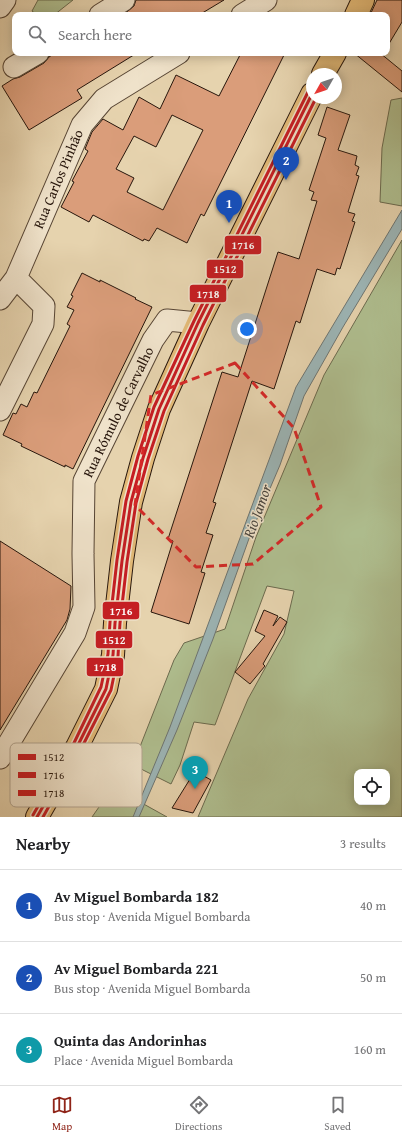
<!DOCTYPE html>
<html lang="en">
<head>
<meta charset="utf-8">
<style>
  :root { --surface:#fff; --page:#f2f2f2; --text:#202124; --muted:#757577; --line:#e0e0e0; --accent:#8f2418 }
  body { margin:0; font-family:"Gentium Book Plus",serif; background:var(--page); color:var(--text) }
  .controls { position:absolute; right:12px; bottom:12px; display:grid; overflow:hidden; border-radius:8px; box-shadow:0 2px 10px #0003 }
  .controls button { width:36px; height:36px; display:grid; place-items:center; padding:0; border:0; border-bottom:1px solid var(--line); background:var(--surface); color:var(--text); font:20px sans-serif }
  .compass { position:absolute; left:306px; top:68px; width:36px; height:36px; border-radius:50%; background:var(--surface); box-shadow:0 2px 10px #0003; rotate:230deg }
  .you { position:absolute; left:247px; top:329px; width:14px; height:14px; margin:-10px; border:3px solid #fff; border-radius:50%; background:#1a73e8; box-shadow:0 0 0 6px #1a73e833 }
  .badge { display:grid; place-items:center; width:26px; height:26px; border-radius:50%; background:var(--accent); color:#fff; font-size:13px; font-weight:700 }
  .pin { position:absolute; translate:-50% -33px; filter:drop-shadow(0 1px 2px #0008) }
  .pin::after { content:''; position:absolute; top:21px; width:14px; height:12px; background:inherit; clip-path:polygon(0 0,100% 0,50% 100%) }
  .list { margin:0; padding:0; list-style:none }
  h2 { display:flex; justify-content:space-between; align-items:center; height:52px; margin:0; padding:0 16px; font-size:17px }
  h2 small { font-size:13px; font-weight:400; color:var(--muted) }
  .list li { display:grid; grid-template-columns:26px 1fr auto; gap:12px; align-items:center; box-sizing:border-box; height:72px; padding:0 16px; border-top:1px solid var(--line) }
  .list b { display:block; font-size:15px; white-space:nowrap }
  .list p { margin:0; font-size:13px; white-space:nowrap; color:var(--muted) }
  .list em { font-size:13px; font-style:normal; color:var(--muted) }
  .icon { flex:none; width:22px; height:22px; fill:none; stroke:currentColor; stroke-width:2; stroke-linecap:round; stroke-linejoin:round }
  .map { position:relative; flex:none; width:402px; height:817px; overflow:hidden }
  .search { position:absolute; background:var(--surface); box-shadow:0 2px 10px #0003; left:12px; right:12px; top:12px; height:44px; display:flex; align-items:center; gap:10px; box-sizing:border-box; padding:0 14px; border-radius:8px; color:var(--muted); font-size:15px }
  .sheet { height:268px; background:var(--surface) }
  nav { display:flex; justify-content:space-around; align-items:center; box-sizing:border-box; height:56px; border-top:1px solid var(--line); background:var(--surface); font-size:11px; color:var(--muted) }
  nav a { display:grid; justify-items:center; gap:2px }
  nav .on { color:var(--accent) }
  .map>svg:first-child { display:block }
  .green { fill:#afbe8f; stroke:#6b6a4e; fill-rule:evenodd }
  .water { fill:#9cb5b6; stroke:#6d7572 }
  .building { fill:#da9d7a; stroke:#27160c; fill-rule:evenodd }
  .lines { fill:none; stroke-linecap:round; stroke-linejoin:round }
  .lane-casing { stroke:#574534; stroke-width:13 }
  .street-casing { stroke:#574534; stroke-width:23 }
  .primary-casing { stroke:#27160c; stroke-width:24 }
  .lane { stroke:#efe2ca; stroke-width:11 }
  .street { stroke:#efe2ca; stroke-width:21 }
  .primary { stroke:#e3ba77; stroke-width:22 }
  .bus-1-casing { stroke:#efe2ca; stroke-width:6 }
  .bus-2-casing { stroke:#efe2ca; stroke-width:6 }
  .bus-3-casing { stroke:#efe2ca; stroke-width:6 }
  .bus-1 { stroke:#c61d23; stroke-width:3 }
  .bus-2 { stroke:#c61d23; stroke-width:3 }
  .bus-3 { stroke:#c61d23; stroke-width:3 }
  .marked { fill:none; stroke:#d62828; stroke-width:3; stroke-dasharray:8 5; stroke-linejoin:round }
  .labels { text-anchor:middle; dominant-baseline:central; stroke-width:3; stroke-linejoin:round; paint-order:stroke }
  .street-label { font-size:14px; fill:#27160c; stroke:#efe2ca }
  .water-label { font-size:15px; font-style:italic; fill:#4a463f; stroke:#efe2ca }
  .key { fill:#efe2ca; stroke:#b3a591; stroke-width:1 }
  .key-label { font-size:11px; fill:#27160c }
  .line-badge { stroke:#efe2ca; stroke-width:1.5 }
  .badge-label { font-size:11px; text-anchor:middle; font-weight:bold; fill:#fff }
</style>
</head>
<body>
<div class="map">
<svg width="402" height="817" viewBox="0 0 402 817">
  <rect width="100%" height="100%" fill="#e6d3ae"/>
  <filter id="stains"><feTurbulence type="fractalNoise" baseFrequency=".005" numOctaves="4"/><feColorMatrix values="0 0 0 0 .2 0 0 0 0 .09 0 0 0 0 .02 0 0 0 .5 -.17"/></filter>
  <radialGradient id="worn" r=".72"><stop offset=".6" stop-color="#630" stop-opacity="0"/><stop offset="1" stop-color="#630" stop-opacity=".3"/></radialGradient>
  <path class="green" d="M38,0h35l-19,15h-17l-5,-4z
    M402,98v108l-22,-4 2,-54 9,-48z
    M402,240v577h-204l50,-118 36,-65 10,-43 -27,-5 -52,139 -21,-3 -14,43 -9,19 -28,-14 -9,-8 40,-102 10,-17 41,-14 31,-92 68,-162zM357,772h30v30h-30z
    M113,787l54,30h-75z"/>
  <path class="water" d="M402,210v19l-59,98 -39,69 -24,69 -29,68 -38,106 -36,91 -38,87h-6l37,-90 126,-340z"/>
  <path class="building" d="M136,0h88l-25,15h-76l11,-9z
    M377,0h25v22l-15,25v-32h-17z
    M55,53h82l-60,37 5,8 -53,32 -27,-44 11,-7 7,-2 24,-14 5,-6z
    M241,53h44l-81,163 -3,-2 -14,29 -30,-15 -8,13 -5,-2 -1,2 -50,-26 -4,7 -28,-15 13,-25 -2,-1 16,-30 -3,-2 7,-17 11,-13 20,11 16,-33 21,12 16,-34 43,21zM172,115l31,15 -40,80 -36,-18 7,-14 -18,-9 18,-33 22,11z
    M354,53h26l22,18v21z
    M327,107l23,8 -12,35 19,6 -2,9 4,2 -3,8 3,1 -11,36 7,2 -3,7 3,1 -15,47 -3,-1 -2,7 -18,-6 -17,54 -4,-2 -22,68 -22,-8 -39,121 3,1 -10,30 7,2 -12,37 4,1 -16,51 -38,-12 22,-71 -5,-2 54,-167 16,5 40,-125 21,7 18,-58 -6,-1 3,-8 -5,-2 17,-52 -8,-3z
    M82,273l18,9v-2l36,18 -1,1 17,8 -79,162 -8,-4v2l-44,-21 1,-2 -19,-9 10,-22 3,1 5,-10 6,3 7,-15 3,1 33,-67 -3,-2 7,-14 -7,-3 6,-11 -2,-1z
    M0,541l71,45 -1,23 -3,11 -67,110z
    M264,610l14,6 -5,10 7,-9 7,5 -24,42 2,2 -15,18 -15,-12 30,-36 -10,-5z
    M195,771l16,9 -18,33 -21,-5z"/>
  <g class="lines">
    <defs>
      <path id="lane" d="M77,747l47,28"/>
      <path id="street" d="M0,7l5,-7
        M100,15l24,-15
        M242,15l24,-15
        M14,67l24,-14
        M0,299l16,-21 66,-153 22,-26 75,-46
        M0,410l43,-86 1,-18 -28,-28
        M0,758l75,-125 9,-26 -1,-53 1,-73 69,-141 14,-20 31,3"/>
      <path id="primary" d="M356,15l7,-15
        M323,74l12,-21
        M37,817l40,-70 29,-58 7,-34 2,-32 7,-62 9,-59 12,-44 16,-49 39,-86 114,-229"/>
    </defs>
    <use href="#lane" class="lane-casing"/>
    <use href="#street" class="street-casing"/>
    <use href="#primary" class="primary-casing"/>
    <use href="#lane" class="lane"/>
    <use href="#street" class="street"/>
    <use href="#primary" class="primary"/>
    <defs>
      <path id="bus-1" d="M37,817l40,-70 29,-58 7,-34 2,-32 7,-62 9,-59 12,-44 16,-49 39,-86 114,-229"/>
      <path id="bus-2" d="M43,817l38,-68 30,-59 7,-34 2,-33 7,-61 9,-59 12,-44 16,-48 39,-86 113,-227"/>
      <path id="bus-3" d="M33,815l40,-70 28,-58 7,-33 2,-32 7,-62 9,-59 12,-45 16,-49 40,-86 114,-229"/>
    </defs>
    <use href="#bus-1" class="bus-1-casing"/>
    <use href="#bus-2" class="bus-2-casing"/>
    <use href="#bus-3" class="bus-3-casing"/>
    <use href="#bus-1" class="bus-1"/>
    <use href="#bus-2" class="bus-2"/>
    <use href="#bus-3" class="bus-3"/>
  </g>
  <path class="marked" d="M235,363l59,65 27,79 -68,57 -57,3 -61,-62 16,-110z"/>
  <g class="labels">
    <g class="street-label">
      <text transform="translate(58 179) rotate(-67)">Rua Carlos Pinhão</text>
      <text transform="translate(118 412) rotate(-64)">Rua Rómulo de Carvalho</text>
    </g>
    <g class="water-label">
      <text transform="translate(257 511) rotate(-70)">Rio Jamor</text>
    </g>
  </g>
  <rect x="10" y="743" width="132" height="64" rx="6" class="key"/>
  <rect x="18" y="754" width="18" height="6" fill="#c61d23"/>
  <rect x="18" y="772" width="18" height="6" fill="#c61d23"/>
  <rect x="18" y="790" width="18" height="6" fill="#c61d23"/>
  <g class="key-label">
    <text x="43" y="761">1512</text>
    <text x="43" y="779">1716</text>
    <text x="43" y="797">1718</text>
  </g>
  <g class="line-badge">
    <rect x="224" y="235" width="38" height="20" rx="4" fill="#c61d23"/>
    <rect x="206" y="259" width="38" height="20" rx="4" fill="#c61d23"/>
    <rect x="189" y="284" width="38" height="19" rx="4" fill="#c61d23"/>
    <rect x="102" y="601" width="38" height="19" rx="4" fill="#c61d23"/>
    <rect x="95" y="630" width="38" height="19" rx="4" fill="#c61d23"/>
    <rect x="86" y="657" width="38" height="20" rx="4" fill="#c61d23"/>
  </g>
  <g class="badge-label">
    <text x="243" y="249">1716</text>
    <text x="225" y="273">1512</text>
    <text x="208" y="298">1718</text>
    <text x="121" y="615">1716</text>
    <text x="114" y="644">1512</text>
    <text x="105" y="671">1718</text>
  </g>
  <rect width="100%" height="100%" filter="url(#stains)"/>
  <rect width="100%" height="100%" fill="url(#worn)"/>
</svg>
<div class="controls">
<button><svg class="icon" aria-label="locate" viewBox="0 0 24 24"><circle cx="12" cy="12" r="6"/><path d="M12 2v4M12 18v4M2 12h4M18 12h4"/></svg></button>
</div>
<svg class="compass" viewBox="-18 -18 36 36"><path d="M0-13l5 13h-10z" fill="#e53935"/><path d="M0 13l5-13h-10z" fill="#757577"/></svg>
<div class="you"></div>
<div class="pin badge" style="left:229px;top:223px;background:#1a4fb4">1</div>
<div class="pin badge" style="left:286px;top:180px;background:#1a4fb4">2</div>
<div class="pin badge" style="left:195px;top:789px;background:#0f9aa8">3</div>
<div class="search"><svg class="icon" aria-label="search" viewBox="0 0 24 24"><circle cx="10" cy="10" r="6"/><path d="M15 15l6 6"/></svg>Search here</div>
</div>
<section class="sheet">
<h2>Nearby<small>3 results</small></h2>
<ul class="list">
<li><span class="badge" style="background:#1a4fb4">1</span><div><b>Av Miguel Bombarda 182</b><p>Bus stop · Avenida Miguel Bombarda</p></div><em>40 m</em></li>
<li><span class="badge" style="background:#1a4fb4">2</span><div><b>Av Miguel Bombarda 221</b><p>Bus stop · Avenida Miguel Bombarda</p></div><em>50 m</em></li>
<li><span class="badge" style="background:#0f9aa8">3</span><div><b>Quinta das Andorinhas</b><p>Place · Avenida Miguel Bombarda</p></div><em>160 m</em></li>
</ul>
</section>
<nav>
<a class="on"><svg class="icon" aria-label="map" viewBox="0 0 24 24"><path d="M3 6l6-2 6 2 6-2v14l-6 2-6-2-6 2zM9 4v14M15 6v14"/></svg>Map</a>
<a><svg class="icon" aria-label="directions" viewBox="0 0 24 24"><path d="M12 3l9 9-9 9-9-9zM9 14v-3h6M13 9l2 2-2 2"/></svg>Directions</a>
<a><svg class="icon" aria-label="saved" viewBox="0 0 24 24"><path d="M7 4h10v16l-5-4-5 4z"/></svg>Saved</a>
</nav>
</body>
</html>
